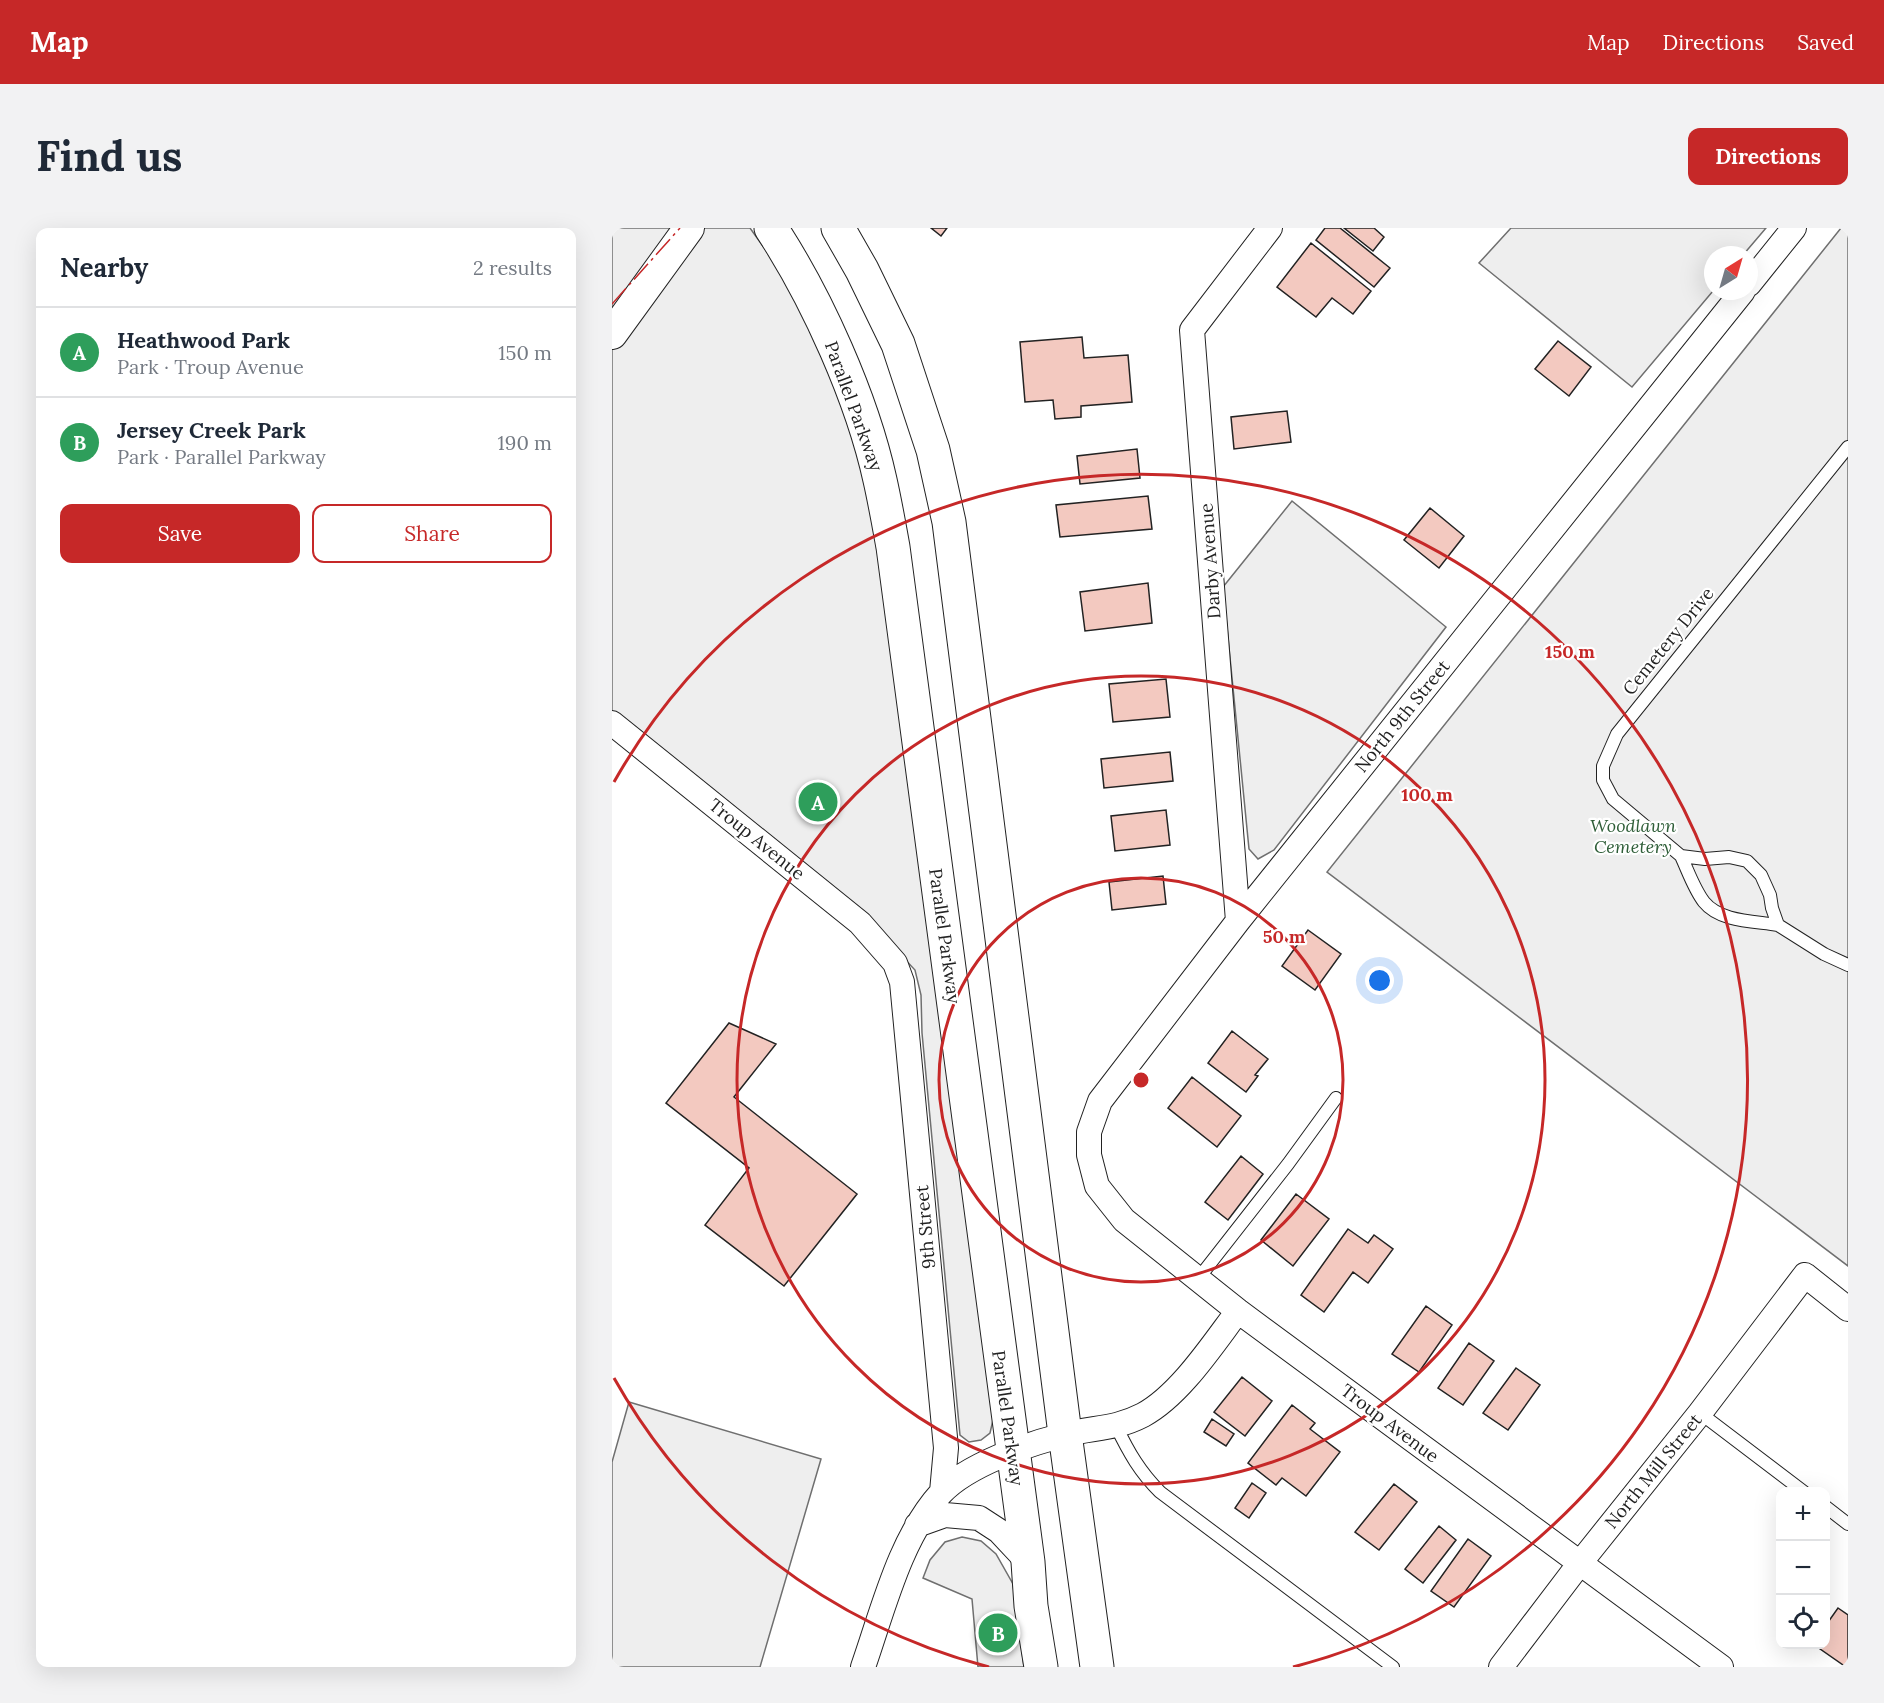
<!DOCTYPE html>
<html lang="en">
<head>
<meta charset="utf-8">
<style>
  :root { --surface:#fff; --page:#f2f2f3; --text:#1f2937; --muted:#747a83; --line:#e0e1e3; --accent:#c62828 }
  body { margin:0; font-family:Lora,serif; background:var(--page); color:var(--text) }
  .controls { position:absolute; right:18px; bottom:18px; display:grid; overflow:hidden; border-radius:12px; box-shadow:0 6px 24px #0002 }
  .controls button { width:54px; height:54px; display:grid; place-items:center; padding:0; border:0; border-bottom:2px solid var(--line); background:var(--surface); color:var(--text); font:30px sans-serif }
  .compass { position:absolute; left:1092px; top:18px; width:54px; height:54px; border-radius:50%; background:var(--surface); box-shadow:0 6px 24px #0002; rotate:37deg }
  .you { position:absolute; left:768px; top:753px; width:21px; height:21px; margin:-15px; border:4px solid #fff; border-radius:50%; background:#1a73e8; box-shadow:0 0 0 9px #1a73e833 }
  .badge { display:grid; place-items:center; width:39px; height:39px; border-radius:50%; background:var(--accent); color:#fff; font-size:20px; font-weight:700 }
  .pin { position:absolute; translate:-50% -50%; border:3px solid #fff; box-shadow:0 2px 6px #0006 }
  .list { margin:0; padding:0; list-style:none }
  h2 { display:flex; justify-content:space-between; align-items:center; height:78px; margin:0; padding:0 24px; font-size:26px }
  h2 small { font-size:20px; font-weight:400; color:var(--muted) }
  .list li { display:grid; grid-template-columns:39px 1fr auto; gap:18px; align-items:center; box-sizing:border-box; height:90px; padding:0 24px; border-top:2px solid var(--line) }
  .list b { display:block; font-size:22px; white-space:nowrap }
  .list p { margin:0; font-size:20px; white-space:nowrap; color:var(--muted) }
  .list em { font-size:20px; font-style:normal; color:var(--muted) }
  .actions { display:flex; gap:12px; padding:18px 24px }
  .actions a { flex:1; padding:14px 0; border:2px solid var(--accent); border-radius:12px; text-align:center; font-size:21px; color:var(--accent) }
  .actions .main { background:var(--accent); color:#fff }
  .icon { flex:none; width:33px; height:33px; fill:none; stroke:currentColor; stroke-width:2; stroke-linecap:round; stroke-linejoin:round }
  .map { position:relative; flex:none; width:1236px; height:1439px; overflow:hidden; border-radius:12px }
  header { display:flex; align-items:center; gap:36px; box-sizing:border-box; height:84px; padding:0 30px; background:var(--accent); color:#fff }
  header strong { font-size:28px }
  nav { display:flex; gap:33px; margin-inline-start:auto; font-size:21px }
  .intro { display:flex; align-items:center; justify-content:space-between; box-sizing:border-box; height:144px; padding:0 36px }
  h1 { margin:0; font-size:42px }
  .button { padding:15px 27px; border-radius:12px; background:var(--accent); color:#fff; font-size:21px; font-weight:700 }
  main { display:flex; gap:36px; padding:0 36px }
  aside { flex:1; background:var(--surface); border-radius:12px; box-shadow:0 6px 24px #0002 }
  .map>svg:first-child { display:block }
  .green { fill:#eee; stroke:#6f6f6f; stroke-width:1.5 }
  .building { fill:#f3c9c0; stroke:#222; stroke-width:1.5 }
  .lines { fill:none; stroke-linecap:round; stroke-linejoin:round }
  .service-casing { stroke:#222; stroke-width:14 }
  .minor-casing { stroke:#222; stroke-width:26 }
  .tertiary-casing { stroke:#222; stroke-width:32 }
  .secondary-casing { stroke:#222; stroke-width:35 }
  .service { stroke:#fff; stroke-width:12 }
  .minor { stroke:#fff; stroke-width:24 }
  .tertiary { stroke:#fff; stroke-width:30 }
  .secondary { stroke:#fff; stroke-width:33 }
  .power { stroke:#c62828; stroke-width:1.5; stroke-dasharray:21 4.5 3 4.5; stroke-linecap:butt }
  .ring { fill:none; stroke:#c62828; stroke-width:3 }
  .labels { text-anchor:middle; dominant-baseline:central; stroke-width:4.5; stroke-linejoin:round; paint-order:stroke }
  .street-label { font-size:18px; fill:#222; stroke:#fff }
  .park-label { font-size:18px; font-style:italic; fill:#2f5e38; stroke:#fff }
  .centre { fill:#c62828; stroke:#fff; stroke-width:3 }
  .ring-label { font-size:18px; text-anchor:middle; font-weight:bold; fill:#c62828; stroke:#fff; stroke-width:4.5; stroke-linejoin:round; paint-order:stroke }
</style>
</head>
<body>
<header>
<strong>Map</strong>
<nav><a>Map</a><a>Directions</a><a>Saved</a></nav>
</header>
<div class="intro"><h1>Find us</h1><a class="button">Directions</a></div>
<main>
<aside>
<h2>Nearby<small>2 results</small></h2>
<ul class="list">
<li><span class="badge" style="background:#2e9e5b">A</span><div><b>Heathwood Park</b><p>Park · Troup Avenue</p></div><em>150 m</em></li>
<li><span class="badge" style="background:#2e9e5b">B</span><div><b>Jersey Creek Park</b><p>Park · Parallel Parkway</p></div><em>190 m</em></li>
</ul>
<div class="actions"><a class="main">Save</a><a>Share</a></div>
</aside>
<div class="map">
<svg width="1236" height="1439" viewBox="0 0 1236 1439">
  <rect width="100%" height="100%" fill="#fff"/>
  <path class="green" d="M0,0h138l35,49 63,136 26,104 119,903 -3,13 -9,7 -12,2 -9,-7 -38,-402 -1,-38 -6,-25 -28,-30 -275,-227z
    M899,0h255l-23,27h-30v36l-81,96 -153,-124z
    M1229,0h7v1038l-521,-394z
    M680,273l154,126 -172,223 -16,9 -9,-10 -26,-262z
    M17,1174l192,57 -61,208h-148v-205z
    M350,1309l19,4 15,13 17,30 11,83h-46l-6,-68 -49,-21 7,-18 15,-18z"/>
  <path class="building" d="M319,0h16l-6,8z
    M713,0h15l50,40 -16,19 -58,-47z
    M732,0h30l10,9 -11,14z
    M699,15l60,48 -18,23 -21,-16 -16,19 -39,-30z
    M470,109l2,21 44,-3 4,47 -51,4v11l-26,2 -2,-19 -28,2 -5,-60z
    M946,113l33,26 -22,29 -34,-27z
    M675,183l4,31 -57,7 -3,-32z
    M525,221l3,29 -60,6 -3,-28z
    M536,268l4,33 -92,8 -4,-32z
    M818,280l34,28 -25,32 -35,-28z
    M536,355l4,40 -67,8 -5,-39z
    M554,451l4,38 -57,5 -4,-38z
    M558,524l3,29 -69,7 -3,-29z
    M554,582l4,35 -55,6 -4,-35z
    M551,648l3,28 -54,6 -3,-28z
    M696,702l33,24 -26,36 -33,-24z
    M117,795l47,21 -42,53 123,97 -73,92 -79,-61 44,-57 -83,-65z
    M620,803l36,28 -13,16 3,1 -12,16 -38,-29z
    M580,849l49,39 -24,31 -49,-39z
    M629,928l22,18 -35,46 -23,-18z
    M684,966l33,25 -36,47 -32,-26z
    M736,1001l20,14 6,-8 19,14 -25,34 -15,-11 -29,40 -23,-17z
    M814,1078l26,19 -33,47 -27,-18z
    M857,1115l25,18 -31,44 -25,-17z
    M904,1140l24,17 -32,45 -25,-17z
    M630,1149l30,24 -27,35 -31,-24z
    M680,1177l23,18 -5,6 30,23 -34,44 -24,-18 -6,7 -28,-22z
    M600,1191l22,15 -8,12 -22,-14z
    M640,1255l14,10 -17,25 -14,-10z
    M782,1256l23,18 -38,48 -24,-18z
    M827,1298l17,14 -33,43 -18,-14z
    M856,1311l23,17 -37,51 -23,-16z
    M1226,1380l10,7v49l-2,3 -33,-23h13v-19z"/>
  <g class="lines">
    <defs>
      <path id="service" d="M1236,219l-231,287 -14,32v14l10,19 68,57 24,3 24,-2 18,4 14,14 9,20 2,13 6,17 46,29 24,11
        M1069,628c7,15 13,33 23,46 16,20 51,19 74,23
        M586,1051l90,-115 48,-66
        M1088,1185l104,79
        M504,1198c13,27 24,46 44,66l233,175
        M1214,1279l22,17"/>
      <path id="minor" d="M1137,56l45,-56
        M0,495l248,200 35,40 7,19 44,466 -4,44
        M626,693l-46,-591 78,-102
        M305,1297l28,-10 34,3 20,13 29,31
        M251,1439c20,-57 37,-129 78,-174 26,-28 87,-49 123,-58 29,-8 50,-5 79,-20 37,-20 70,-71 95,-104
        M889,1439l79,-104 120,-150 105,-138 43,34
        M1109,1439l-483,-356 -114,-91 -27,-34 -8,-31v-23l11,-31 138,-180 505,-630"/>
      <path id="tertiary" d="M0,106l77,-106"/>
      <path id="secondary" d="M159,0c46,70 91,170 109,252 5,22 9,45 13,67l135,1015 3,44 10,61
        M226,0l24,42 36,74 35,106 16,72 116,912 32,233"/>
    </defs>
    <use href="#service" class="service-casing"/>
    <use href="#minor" class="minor-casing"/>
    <use href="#tertiary" class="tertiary-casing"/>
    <use href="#secondary" class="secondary-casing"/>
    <use href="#service" class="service"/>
    <use href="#minor" class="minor"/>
    <use href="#tertiary" class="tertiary"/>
    <use href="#secondary" class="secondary"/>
    <path class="power" d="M0,76l68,-76"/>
  </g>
  <g class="ring">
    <circle cx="529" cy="852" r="202"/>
    <circle cx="529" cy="852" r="404"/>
    <path d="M377 1439A606 606 0 0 1 2 1150M2 554A606 606 0 1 1 681 1439"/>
  </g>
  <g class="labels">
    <g class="street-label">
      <text transform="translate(242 178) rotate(70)">Parallel Parkway</text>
      <text transform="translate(598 333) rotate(-94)">Darby Avenue</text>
      <text transform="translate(1056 413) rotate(-51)">Cemetery Drive</text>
      <text transform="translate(790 488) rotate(-51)">North 9th Street</text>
      <text transform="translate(145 611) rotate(39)">Troup Avenue</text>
      <text transform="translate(333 708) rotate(82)">Parallel Parkway</text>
      <text transform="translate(313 999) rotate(-95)">9th Street</text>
      <text transform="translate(396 1190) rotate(82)">Parallel Parkway</text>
      <text transform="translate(778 1195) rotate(37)">Troup Avenue</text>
      <text transform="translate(1041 1243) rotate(-51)">North Mill Street</text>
    </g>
    <g class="park-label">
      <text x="1021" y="597">Woodlawn<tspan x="1021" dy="21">Cemetery</tspan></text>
    </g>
  </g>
  <circle cx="529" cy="852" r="9" class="centre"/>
  <g class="ring-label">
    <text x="958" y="430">150 m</text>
    <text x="815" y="573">100 m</text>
    <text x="672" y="715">50 m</text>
  </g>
</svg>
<div class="controls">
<button>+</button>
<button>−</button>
<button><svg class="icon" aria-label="locate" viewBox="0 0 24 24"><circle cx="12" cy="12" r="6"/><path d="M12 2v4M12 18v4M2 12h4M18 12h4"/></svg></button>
</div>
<svg class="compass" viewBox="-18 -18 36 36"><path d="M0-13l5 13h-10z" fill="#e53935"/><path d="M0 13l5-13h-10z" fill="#747a83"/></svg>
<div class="you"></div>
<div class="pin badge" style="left:206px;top:574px;background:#2e9e5b">A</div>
<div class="pin badge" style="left:386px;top:1405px;background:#2e9e5b">B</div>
</div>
</main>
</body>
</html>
